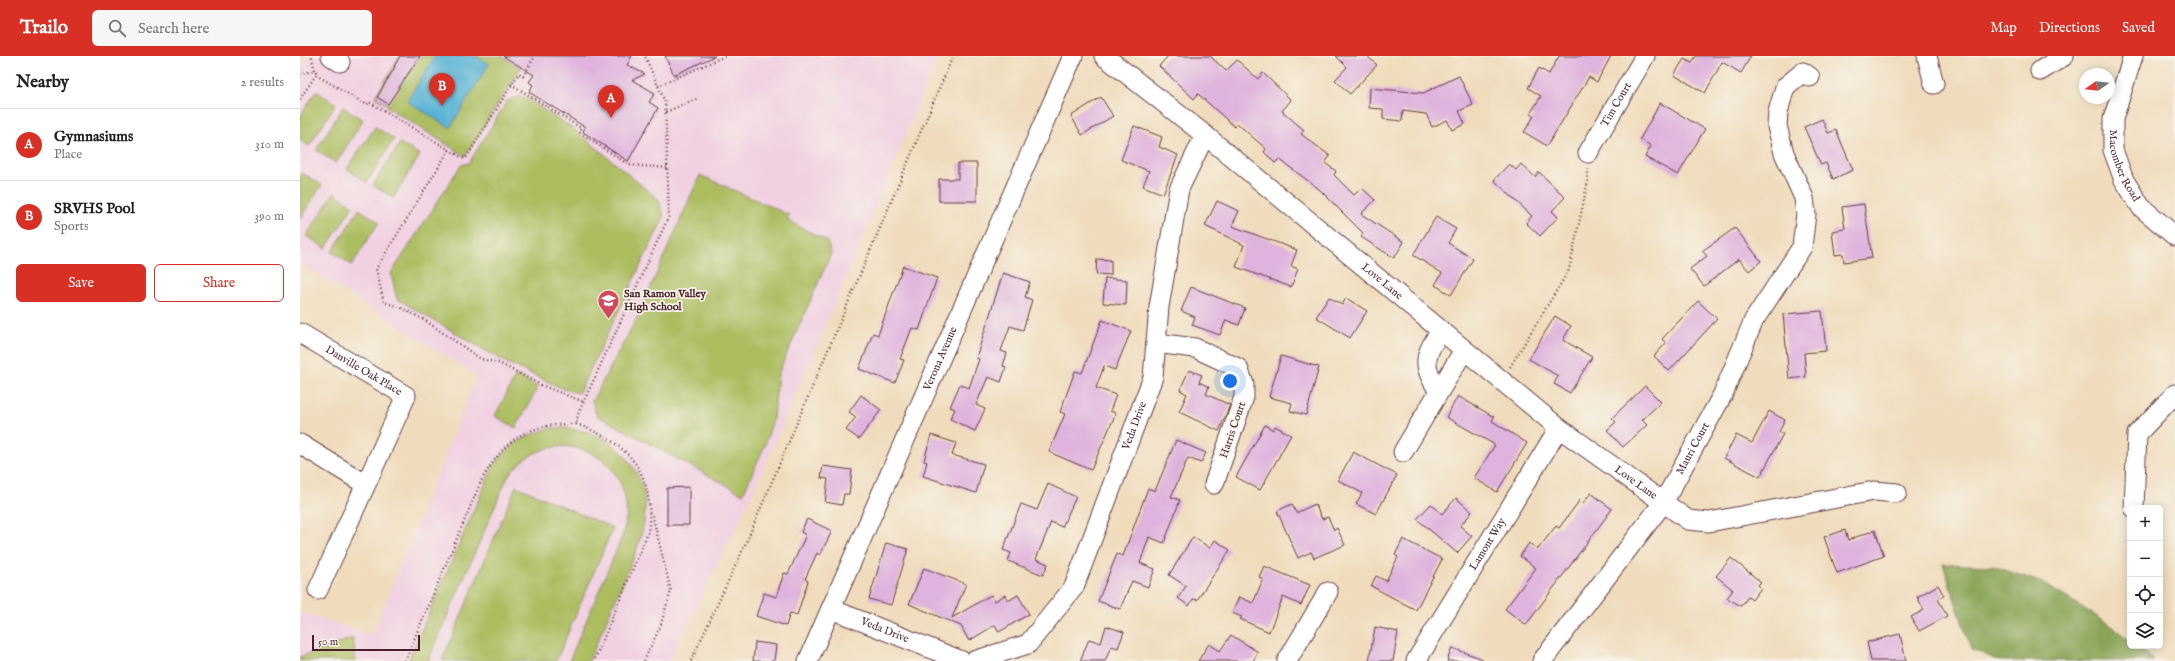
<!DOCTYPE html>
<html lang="en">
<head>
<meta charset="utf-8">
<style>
  :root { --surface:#fff; --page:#f6f6f6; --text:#202124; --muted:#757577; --line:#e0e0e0; --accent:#d93025 }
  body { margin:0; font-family:"IM FELL English",serif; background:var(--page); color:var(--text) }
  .controls { position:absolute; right:12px; bottom:12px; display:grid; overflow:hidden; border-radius:6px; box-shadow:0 2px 10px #0003 }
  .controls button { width:36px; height:36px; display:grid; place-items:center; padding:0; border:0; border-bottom:1px solid var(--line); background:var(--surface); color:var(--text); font:20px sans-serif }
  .compass { position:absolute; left:1779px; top:12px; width:36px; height:36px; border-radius:50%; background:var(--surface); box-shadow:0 2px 10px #0003; rotate:256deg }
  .scale { position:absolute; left:12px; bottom:10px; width:108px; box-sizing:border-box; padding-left:4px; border:2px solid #4a1f2b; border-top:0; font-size:11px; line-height:14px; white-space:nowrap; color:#4a1f2b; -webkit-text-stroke:3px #f7f3e8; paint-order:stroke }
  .you { position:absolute; left:930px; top:325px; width:14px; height:14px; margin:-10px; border:3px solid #fff; border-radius:50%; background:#1a73e8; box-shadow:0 0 0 6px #1a73e833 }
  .badge { display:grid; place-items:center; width:26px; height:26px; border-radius:50%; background:var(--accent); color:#fff; font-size:13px; font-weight:700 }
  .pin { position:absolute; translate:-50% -33px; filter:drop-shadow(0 1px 2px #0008) }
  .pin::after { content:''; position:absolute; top:21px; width:14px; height:12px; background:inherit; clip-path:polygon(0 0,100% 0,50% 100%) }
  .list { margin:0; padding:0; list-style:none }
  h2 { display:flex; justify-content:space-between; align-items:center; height:52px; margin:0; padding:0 16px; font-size:17px }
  h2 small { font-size:13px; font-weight:400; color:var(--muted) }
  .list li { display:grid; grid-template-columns:26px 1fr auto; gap:12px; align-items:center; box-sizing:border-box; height:72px; padding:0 16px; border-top:1px solid var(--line) }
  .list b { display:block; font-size:15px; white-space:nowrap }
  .list p { margin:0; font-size:13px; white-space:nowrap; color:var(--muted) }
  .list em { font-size:13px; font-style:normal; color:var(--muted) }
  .actions { display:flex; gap:8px; padding:12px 16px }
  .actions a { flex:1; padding:9px 0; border:1px solid var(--accent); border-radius:6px; text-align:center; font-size:14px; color:var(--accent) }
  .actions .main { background:var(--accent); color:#fff }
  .icon { flex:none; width:22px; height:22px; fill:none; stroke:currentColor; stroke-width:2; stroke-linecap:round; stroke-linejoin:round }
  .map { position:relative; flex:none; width:1875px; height:605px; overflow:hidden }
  header { display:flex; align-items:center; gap:24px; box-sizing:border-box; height:56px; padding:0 20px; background:var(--accent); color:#fff }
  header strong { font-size:19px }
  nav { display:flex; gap:22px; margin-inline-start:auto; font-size:14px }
  .search { width:280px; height:36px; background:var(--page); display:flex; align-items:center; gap:10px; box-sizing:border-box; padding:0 14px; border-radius:6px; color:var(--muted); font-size:15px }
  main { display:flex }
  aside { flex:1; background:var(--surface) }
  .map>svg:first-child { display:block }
  .built { fill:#f1d0e2 }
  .green { fill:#acbd60; stroke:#7b6e46 }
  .forest { fill:#89a456; stroke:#6a6240 }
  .water { fill:#58b4d6; stroke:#516a80 }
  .building { fill:#dfb3dd }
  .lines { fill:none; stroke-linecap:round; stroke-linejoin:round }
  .minor-casing { stroke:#633b41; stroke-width:21 }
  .path { stroke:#633b41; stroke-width:2.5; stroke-dasharray:1 3; stroke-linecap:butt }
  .minor { stroke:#fff; stroke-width:19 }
  .labels { text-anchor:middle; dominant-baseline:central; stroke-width:3.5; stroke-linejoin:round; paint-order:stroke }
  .street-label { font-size:11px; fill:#4a1f2b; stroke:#f7f3e8 }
  .poi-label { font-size:11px; font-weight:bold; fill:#4a1f2b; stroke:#f7f3e8; text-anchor:start }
</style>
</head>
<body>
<header>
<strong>Trailo</strong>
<div class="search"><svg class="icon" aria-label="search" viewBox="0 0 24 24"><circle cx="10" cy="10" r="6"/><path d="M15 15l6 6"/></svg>Search here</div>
<nav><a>Map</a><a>Directions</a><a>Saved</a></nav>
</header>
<main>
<aside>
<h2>Nearby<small>2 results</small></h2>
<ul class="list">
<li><span class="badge">A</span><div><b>Gymnasiums</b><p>Place</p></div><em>310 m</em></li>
<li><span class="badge">B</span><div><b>SRVHS Pool</b><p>Sports</p></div><em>390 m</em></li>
</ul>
<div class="actions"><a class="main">Save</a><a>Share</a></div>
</aside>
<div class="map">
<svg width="1875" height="605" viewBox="0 0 1875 605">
  <rect width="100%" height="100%" fill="#f7f3e8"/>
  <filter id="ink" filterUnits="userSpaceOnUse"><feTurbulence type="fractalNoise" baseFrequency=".025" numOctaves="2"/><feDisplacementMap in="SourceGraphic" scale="8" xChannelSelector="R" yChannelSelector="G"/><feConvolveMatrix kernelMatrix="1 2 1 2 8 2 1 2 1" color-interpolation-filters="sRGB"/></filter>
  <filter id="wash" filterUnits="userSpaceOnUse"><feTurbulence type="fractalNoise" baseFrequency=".012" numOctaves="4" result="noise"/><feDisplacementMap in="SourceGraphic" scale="16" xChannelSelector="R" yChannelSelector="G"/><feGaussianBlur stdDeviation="0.9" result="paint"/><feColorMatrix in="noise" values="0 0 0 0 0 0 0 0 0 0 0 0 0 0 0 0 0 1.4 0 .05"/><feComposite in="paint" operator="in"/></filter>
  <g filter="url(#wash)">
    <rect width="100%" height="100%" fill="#f0dcbc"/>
    <path class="built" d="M10,0h628l-81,197 -105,242 -83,166h-369v-49l72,23 105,-259 -177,-113v-192z"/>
    <path class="green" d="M100,0h102l19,12 -56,88 -78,-49 1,-2 -13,-8z
      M16,35l20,13 -27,42 -9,-5v-24z
      M221,39l53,34 85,71 5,17 -85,176 -13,-3 -59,-27 -110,-64 -6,-25 70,-109 8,-2 38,-62z
      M43,51l20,13 -27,43 -20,-13z
      M75,71l19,12 -27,43 -20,-13z
      M100,87l20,12 -27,43 -20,-13z
      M2,117l20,12 -22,34v-44z
      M400,119l89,40 -2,5 40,21 4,13 -53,120 -5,46 -8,25 -22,49 -147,-79 -4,-14 45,-83z
      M34,137l19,13 -27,42 -20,-12z
      M59,153l20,13 -27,43 -20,-13z
      M216,319l22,12 -22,41 -21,-12z
      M252,372c27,-1 53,6 72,27 38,43 17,85 -2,130 -11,25 -22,51 -33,76h-20l53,-124c25,-76 -65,-125 -114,-61l-80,185h-20l85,-195c16,-21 33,-32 59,-38z
      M216,430l97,42 -57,133h-114z
      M53,582l3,23h-56v-4z"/>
    <path class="forest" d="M1643,508l50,2 50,17 69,43 18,15v5h6l18,15h-154l-29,-12z"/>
    <path class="water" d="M135,0h40l14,8 -39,64 -43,-27z"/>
    <g id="blocks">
      <path class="building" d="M100,0h20l-32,48 -11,-7 18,-30 -1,-1z
        M203,0h129l-5,9 18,9 -13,6 23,13 -6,9 9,6 -30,53 -45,-29 2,-5 -56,-35 4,-7 -4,-3 5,-7z
        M365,0h50l-41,19z
        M868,0h42l16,15 11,-11 21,19 5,-6 28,27 -9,11 22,19 -3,4 29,22 -5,7 11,8 -2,4 20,20 8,-7 13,12 -14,14 43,28 -10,16 -33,-21 2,-4 -44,-44 -40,-30 -4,4 -11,-11 2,-3 -28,-25 -3,3 -37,-33 -4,5 -35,-33z
        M1036,0h31l10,9 -27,29 -15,-14 12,-13z
        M1259,0h52l-14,26 -8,-5 -42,69 -23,-14 10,-16 -4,-2 11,-18 -13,-8 11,-20 10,6z
        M1396,0h55l-10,17 -19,-11 -17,31 -31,-18 10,-16 8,4z
        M1159,20l14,29 -14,6 6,13 -13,6 -5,-10 -15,7 -6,-13 -23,-3 -1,10 -19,-2v-10l-14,-1 1,-20 53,5z
        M801,41l12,19 -31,19 -11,-19z
        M1360,47l45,26 -27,46 -33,-18 6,-11 -11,-7z
        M1522,63l6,14 8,-3 17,40 -20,9 -7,-16 -5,2 -17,-38z
        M834,70l28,11 -3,10 19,8 -15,39 -20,-8 6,-15 -28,-11z
        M658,107h19v38h-38v-22h19z
        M1209,108l7,6 5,-6 14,13 4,-5 26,25 -13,14 6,6 -18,19 -14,-13 6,-7 -38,-36z
        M917,145l22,10 -7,15 65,24 -6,16 7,3 -7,18 -55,-20 8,-22 -39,-19z
        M1564,148l8,54 -28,4 -1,-8 -8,1 -3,-24 13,-2 -3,-22z
        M1136,161l20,12 -8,14 25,16 -22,36 -16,-10 7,-12 -29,-18z
        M1435,172l26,33 -12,10 -10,-12 -35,27 -14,-17 17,-13 -5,-5z
        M797,203l14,1v15l-15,-1z
        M603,210l34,12 -18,52 -7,-2 -12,31 4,1 -9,23 -36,-14 14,-36 5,2z
        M703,217l27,9 -5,15 7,3 -9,30 -13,-4 -9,25 6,2 -4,13 3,1 -5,15 -13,-5 -12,28 9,4 -10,22 -25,-12 5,-10 -5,-2 10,-23 9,4 10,-29 -3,-1z
        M805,222l22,2 -1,25 -23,-2z
        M891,231l54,21 -6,17 -13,-5 -6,15 -28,-10 3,-8 -14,-6z
        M1029,241l13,8 4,-7 21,13 -17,27 -34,-21z
        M1398,245l19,18 -48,52 -15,-15 12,-13 -4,-4z
        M1522,255l4,40 -22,2 2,24 -17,2 -6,-65z
        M1255,260l16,10 -8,14 29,17 -22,36 -16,-9 4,-8 -29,-17z
        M802,264l29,11 -16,39 -11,-4 -8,22 20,7 -6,16 6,2 -25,57 -42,-18 16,-38 -5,-2 15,-41 7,2z
        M981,300l38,11 -13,48 -16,-4 2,-8 -23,-6z
        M889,314l13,5 -3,7 10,5 -3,7 24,11 -11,26 -40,-19 8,-18 -7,-4z
        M1345,330l16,16 -19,18 5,5 -24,22 -16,-17 9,-8 -4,-4z
        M561,339l20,15 -22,29 -13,-9 10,-13 -7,-5z
        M1158,340l36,21 -2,4 35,22 -30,49 -23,-14 21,-33 -49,-28z
        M1469,355l16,9 -6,12 4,2 -23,43 -36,-19 12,-23 16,8z
        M965,369l8,5 2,-4 16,9 -31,55 -24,-13z
        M631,379l25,8 -4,12 32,9 -8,29 -53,-17 4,-14 -3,-1z
        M876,384l30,13 -5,10 -13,-5 -17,39 9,3 -16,43 -15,-6 -9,26 15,6 -7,18 -16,-6 -12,28 -22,-8 19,-47 6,2 25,-68 7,3z
        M1053,396l44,23 -21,39 -20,-10 6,-11 -24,-13z
        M523,410l29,4 -3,24h-5l-2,11 -17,-3 3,-23 -7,-1z
        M748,428l28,13 -14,30 -11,-5 -15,37 12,5 -5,11 -35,-14 3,-8 -8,-3 18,-46 16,6z
        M389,431v38h-22v-37z
        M1291,437l21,16 -86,116 -21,-16 31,-41 -16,-12 9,-13 9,6 18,-23 3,2 21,-28 3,3z
        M1156,442l16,14 -12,14 12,10 -15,17 -40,-34 14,-15 11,10z
        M992,448l4,9 19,-9 7,15 6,-2 6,13 3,-2 8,17 -31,13 -3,-6 -13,6 -21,-47z
        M507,463l25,12 -12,24 -3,-2 -12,26 3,2 -11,34 -7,-2 -4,13 -30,-10 8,-23 12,4 8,-24 4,1 18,-39 -5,-3z
        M1545,474l3,10 27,-10 9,26 -47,17 -13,-36z
        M893,481l17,11 5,-8 15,10 -33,50 -4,-1 -4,7 -11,-8 8,-12 -17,-11z
        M1103,483l39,20 -26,51 -45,-24 5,-10 10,5 12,-24 -3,-2z
        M586,487l22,6 -17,56 -22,-6z
        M1431,502l30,24 -3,3 3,3 -9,12 -4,-3 -7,9 -14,-8 6,-8 -17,-14z
        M964,510l46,19 -9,20 -18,-8 -14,35 -29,-13 2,-2 -10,-4 7,-16 14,6 10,-24 -4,-2z
        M624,512l42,16 -14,34 39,-23 4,6 10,-6 3,6 10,-6 11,19 -30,18 -4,-7 -26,16 -8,-15 -52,-22z
        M1638,529l6,11 -6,3 9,17 -28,15 -8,-14 13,-7 -7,-13z
        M806,570l18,6 -6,16 -7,-2 -6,15h-25l9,-22 12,4z
        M1075,571l23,5 -5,29h-24z
        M1600,578l6,27h-35l-4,-19z
        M931,579l27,17 -5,9h-55l11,-17 11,7z
        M455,586l21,3 -2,16h-21z
        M1152,592l31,11v2h-36z"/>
    </g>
  </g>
  <g filter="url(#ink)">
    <use href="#blocks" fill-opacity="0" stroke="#633b41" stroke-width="1"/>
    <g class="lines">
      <defs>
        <g id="minor">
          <path d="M31,0l9,6"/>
          <path id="s1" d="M804,0l101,79 354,293 129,92 21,2 165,-31 23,2"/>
          <path d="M1627,0l7,28"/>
          <path id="s2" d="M1833,0l-20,63v31l11,30 17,27 34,29"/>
          <path d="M1740,15l24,-15"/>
          <path id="s3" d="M1288,97l57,-97"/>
          <path id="s4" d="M0,277l106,63 -88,194"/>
          <path d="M856,287l39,5 43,20 6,16v13l-30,87"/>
          <path d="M1139,335c-18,-25 -15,-37 2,-60"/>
          <path d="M0,388l65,40"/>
          <path d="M1103,396l61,-102"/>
          <path d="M1834,452l3,-74 38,-40"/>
          <path id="s5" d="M531,553l131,52"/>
          <path id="s6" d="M508,605l265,-605"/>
          <path id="s7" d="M674,605l54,-17 46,-57 79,-210 6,-70 20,-118 26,-54"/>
          <path d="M987,605l41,-69"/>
          <path id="s8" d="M1116,605l143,-233"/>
          <path id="s9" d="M1242,605l121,-158 60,-109 31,-74 48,-73 4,-33 -2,-16 -20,-45 -7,-27 1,-14 7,-25 18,-15 7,5"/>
        </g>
      </defs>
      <use href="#minor" class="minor-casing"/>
      <path class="path" d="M0,19l15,-5 -4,-14
        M16,19l51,30 2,-3 94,56h3l53,-85 4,3 12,-20
        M211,28l70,44 -2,4 50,33 40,3
        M358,30l67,-30
        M0,43l17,-26 -2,-3
        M366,56l32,-14
        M149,94l-73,119 8,33 16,5 26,14 55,38 18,4 44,23 41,16
        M1210,311l59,-97 19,-89v-12
        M276,368c54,19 80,50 72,109l-54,128
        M105,605l77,-182c25,-42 45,-55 94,-55l2,-10 91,-198 -4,-114 -20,-46
        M344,605l16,-34 11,-36 -19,-77
        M391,605l54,-116 208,-489"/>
      <use href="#minor" class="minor"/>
    </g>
  </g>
  <defs>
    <symbol id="school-pin" viewBox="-11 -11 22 30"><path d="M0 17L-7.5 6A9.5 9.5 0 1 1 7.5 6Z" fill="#d1495b" stroke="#f7f3e8"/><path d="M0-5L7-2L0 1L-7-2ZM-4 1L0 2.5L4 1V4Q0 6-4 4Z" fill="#fff"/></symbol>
  </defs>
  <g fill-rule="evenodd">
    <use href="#school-pin" x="296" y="232" width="25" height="34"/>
  </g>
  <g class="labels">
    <g class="street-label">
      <text stroke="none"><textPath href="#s3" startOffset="56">Tim Court</textPath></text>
      <text stroke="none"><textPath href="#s2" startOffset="115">Macomber Road</textPath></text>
      <text stroke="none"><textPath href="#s1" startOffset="358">Love Lane</textPath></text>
      <text stroke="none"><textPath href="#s6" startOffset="330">Verona Avenue</textPath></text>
      <text stroke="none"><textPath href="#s4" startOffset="74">Danville Oak Place</textPath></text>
      <text stroke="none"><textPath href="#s7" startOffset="302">Veda Drive</textPath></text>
      <text transform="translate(933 374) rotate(-71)">Harris Court</text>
      <text stroke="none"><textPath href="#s9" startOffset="261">Mauri Court</textPath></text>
      <text stroke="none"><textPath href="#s1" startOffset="682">Love Lane</textPath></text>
      <text stroke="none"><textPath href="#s8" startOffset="137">Lamont Way</textPath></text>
      <text stroke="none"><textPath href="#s5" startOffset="58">Veda Drive</textPath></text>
    </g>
    <g class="poi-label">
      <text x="324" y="238">San Ramon Valley<tspan x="324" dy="13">High School</tspan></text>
    </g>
  </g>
</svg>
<div class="controls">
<button>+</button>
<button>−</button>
<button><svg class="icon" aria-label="locate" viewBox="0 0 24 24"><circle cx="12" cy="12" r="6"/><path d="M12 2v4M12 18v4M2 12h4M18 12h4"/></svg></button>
<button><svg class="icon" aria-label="layers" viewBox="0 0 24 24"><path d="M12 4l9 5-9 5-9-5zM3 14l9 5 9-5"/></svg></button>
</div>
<svg class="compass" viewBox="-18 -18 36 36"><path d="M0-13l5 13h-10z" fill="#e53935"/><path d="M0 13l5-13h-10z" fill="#757577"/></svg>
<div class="scale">50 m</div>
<div class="you"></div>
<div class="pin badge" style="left:311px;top:62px">A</div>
<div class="pin badge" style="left:142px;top:50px">B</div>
</div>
</main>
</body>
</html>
